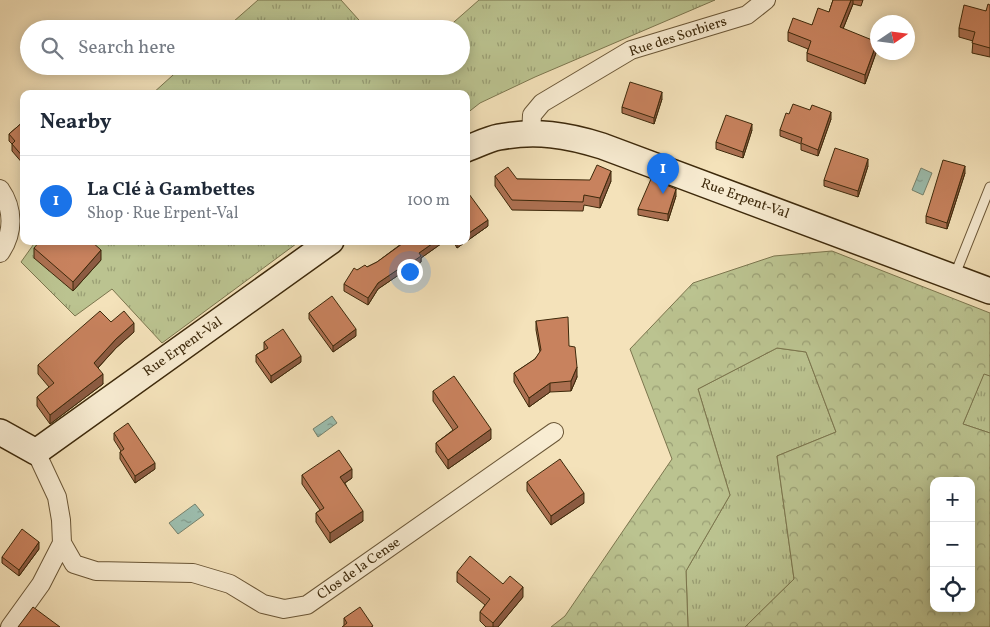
<!DOCTYPE html>
<html lang="en">
<head>
<meta charset="utf-8">
<style>
  :root { --surface:#fff; --page:#f6f6f7; --text:#1f2937; --muted:#747a83; --line:#e0e1e3; --accent:#1a73e8 }
  body { margin:0; font-family:Vollkorn,serif; background:var(--page); color:var(--text) }
  .controls { position:absolute; right:15px; bottom:15px; display:grid; overflow:hidden; border-radius:10px; box-shadow:0 2px 12px #0003 }
  .controls button { width:45px; height:45px; display:grid; place-items:center; padding:0; border:0; border-bottom:1px solid var(--line); background:var(--surface); color:var(--text); font:25px sans-serif }
  .compass { position:absolute; left:870px; top:15px; width:45px; height:45px; border-radius:50%; background:var(--surface); box-shadow:0 2px 12px #0003; rotate:77deg }
  .you { position:absolute; left:409px; top:271px; width:18px; height:18px; margin:-12px; border:4px solid #fff; border-radius:50%; background:#1a73e8; box-shadow:0 0 0 8px #1a73e833 }
  .badge { display:grid; place-items:center; width:32px; height:32px; border-radius:50%; background:var(--accent); color:#fff; font-size:16px; font-weight:700 }
  .pin { position:absolute; translate:-50% -41px; filter:drop-shadow(0 1px 2px #0008) }
  .pin::after { content:''; position:absolute; top:26px; width:18px; height:15px; background:inherit; clip-path:polygon(0 0,100% 0,50% 100%) }
  .list { margin:0; padding:0; list-style:none }
  h2 { display:flex; justify-content:space-between; align-items:center; height:65px; margin:0; padding:0 20px; font-size:21px }
  h2 small { font-size:16px; font-weight:400; color:var(--muted) }
  .list li { display:grid; grid-template-columns:32px 1fr auto; gap:15px; align-items:center; box-sizing:border-box; height:90px; padding:0 20px; border-top:1px solid var(--line) }
  .list b { display:block; font-size:19px; white-space:nowrap }
  .list p { margin:0; font-size:16px; white-space:nowrap; color:var(--muted) }
  .list em { font-size:16px; font-style:normal; color:var(--muted) }
  .icon { flex:none; width:28px; height:28px; fill:none; stroke:currentColor; stroke-width:2; stroke-linecap:round; stroke-linejoin:round }
  .map { position:relative; flex:none; width:990px; height:627px; overflow:hidden }
  .search { position:absolute; background:var(--surface); box-shadow:0 2px 12px #0003; left:20px; top:20px; width:450px; height:55px; display:flex; align-items:center; gap:12px; box-sizing:border-box; padding:0 18px; border-radius:28px; color:var(--muted); font-size:19px }
  .panel { position:absolute; background:var(--surface); box-shadow:0 2px 12px #0003; left:20px; top:90px; width:450px; height:155px; border-radius:10px }
  .map>svg:first-child { display:block }
  .grass { fill:url(#grass-tufts); stroke:#7c764e }
  .forest { fill:url(#forest-crowns); stroke:#7c764e; fill-rule:evenodd }
  .water { fill:url(#water-ripples); stroke:#76826d }
  .lines { fill:none; stroke-linecap:round; stroke-linejoin:round }
  .lane-casing { stroke:#6b5737; stroke-width:11 }
  .street-casing { stroke:#6b5737; stroke-width:20 }
  .secondary-casing { stroke:#3d290b; stroke-width:28 }
  .lane { stroke:#f8ecd2; stroke-width:9 }
  .street { stroke:#f8ecd2; stroke-width:18 }
  .secondary { stroke:#f8ecd2; stroke-width:25 }
  .wall { fill:#ac7051; stroke:#3d290b }
  .shaded-wall { fill:#8c5b42; stroke:#3d290b }
  .building { fill:#c8825e; stroke:#3d290b }
  .labels { text-anchor:middle; dominant-baseline:central; stroke-width:4; stroke-linejoin:round; paint-order:stroke }
  .street-label { font-size:14px; fill:#3d290b; stroke:#f8ecd2 }
</style>
</head>
<body>
<div class="map">
<svg width="990" height="627" viewBox="0 0 990 627">
  <defs>
    <pattern id="grass-tufts" width="24" height="20" patternUnits="userSpaceOnUse" patternTransform="scale(1.25)"><rect width="24" height="20" fill="#bbc390"/><path d="M3 7l-1-3M5 7V3M7 7l1-3M15 17l-1-3M17 17v-4M19 17l1-3" fill="none" stroke="#999e74"/></pattern>
    <pattern id="forest-crowns" width="20" height="18" patternUnits="userSpaceOnUse" patternTransform="scale(1.25)"><rect width="20" height="18" fill="#bbc390"/><path d="M2 6a3 3 0 1 1 6 0M12 15a3 3 0 1 1 6 0" fill="none" stroke="#999e74"/></pattern>
    <pattern id="water-ripples" width="26" height="14" patternUnits="userSpaceOnUse" patternTransform="scale(1.25)"><rect width="26" height="14" fill="#9cbeaf"/><path d="M2 4q2-2 4 0t4 0M15 11q2-2 4 0t4 0" fill="none" stroke="#809a8d"/></pattern>
  </defs>
  <rect width="100%" height="100%" fill="#f4e2ba"/>
  <filter id="stains"><feTurbulence type="fractalNoise" baseFrequency=".004" numOctaves="4"/><feColorMatrix values="0 0 0 0 .2 0 0 0 0 .09 0 0 0 0 .02 0 0 0 .5 -.17"/></filter>
  <radialGradient id="worn" r=".72"><stop offset=".6" stop-color="#630" stop-opacity="0"/><stop offset="1" stop-color="#630" stop-opacity=".3"/></radialGradient>
  <path class="grass" d="M258,0h83l26,29h-142z
    M479,0h236l-180,77 -55,26 -14,11v-20h-314l31,-28h278v-37h-15z
    M36,241h264l-138,102 -50,-54 -37,27 -54,-54z
    M777,348l29,4 30,80 -59,24 17,123 -49,48h-57l-2,-56 44,-76 -32,-106z
    M984,373l6,3v57l-27,-9z"/>
  <path class="forest" d="M832,251l158,62v63l-6,-2 -21,50 27,9v194h-245l49,-48 -17,-123 59,-24 -30,-80 -29,-4 -79,41 32,106 -44,76 2,56h-137l14,-11 107,-157 -42,-110 63,-66 81,-27zM934,481h37v127h-37z"/>
  <path class="water" d="M921,168l11,5 -9,22 -11,-5z
    M332,416l5,7 -19,14 -5,-8z
    M195,504l9,11 -26,19 -9,-11z"/>
  <g class="lines">
    <defs>
      <path id="lane" d="M954,277l36,-90"/>
      <path id="street" d="M531,134l1,-19 10,-12 89,-53 116,-35 19,-15
        M0,189c14,20 14,44 0,64
        M62,543l12,21 22,7 97,2 37,11 33,20 21,5 23,-4 247,-173
        M10,627l31,-43 21,-41 -1,-23 -4,-23 -21,-45"/>
      <path id="secondary" d="M466,149c11,-4 22,-10 33,-12 37,-7 68,-2 103,9l388,145
        M0,432l36,20 295,-211"/>
    </defs>
    <use href="#lane" class="lane-casing"/>
    <use href="#street" class="street-casing"/>
    <use href="#secondary" class="secondary-casing"/>
    <use href="#lane" class="lane"/>
    <use href="#street" class="street"/>
    <use href="#secondary" class="secondary"/>
  </g>
  <path class="wall" d="M833,0h30l-2,6 -8,-2 -10,25 34,21 -12,34 -58,-23v-8l1,-4 -20,-8v-9l24,-7 17,-13z
    M990,5v52l-18,-4 1,-12 -14,-4v-9l27,-17z
    M662,99l-8,25 -32,-11v-6z
    M789,114l42,5 -13,37 -17,-6v-6l-21,-8v-6z
    M24,121v44l-12,-14v-7l-3,-3v-7z
    M752,130l-9,28 -27,-9v-7z
    M868,166l-10,31 -34,-11v-6z
    M965,173l-18,56 -21,-6v-7z
    M495,176l22,3 94,2 -11,27 -16,-3 -1,6 -71,-1 -17,-24z
    M676,196l-8,25 -30,-6v-6z
    M488,226l-31,22 -4,-7h13z
    M405,241h40l-24,17v4l-17,12 -1,-2 -25,17 -10,16 -24,-14v-7l13,-14 10,-3 10,-5z
    M34,248l67,12 -28,31 -39,-33z
    M309,313l47,23 -23,16 -24,-33z
    M536,321l33,25 8,31 -6,14 -21,1 -21,15 -15,-25v-9l21,-14 5,-7 -4,-22z
    M111,322l23,10 -18,16 -18,20 5,16 -53,40 -13,-18v-9l12,-10 -11,-13v-9z
    M264,342l37,20 -30,21 -15,-21v-7l8,-5z
    M433,391l58,48 -43,30 -12,-17v-9l17,-13 -20,-29z
    M114,433l41,36 -20,14 -15,-24v-7l1,-1 -7,-11z
    M302,475l50,3 -7,5 18,38 -33,22 -14,-21v-9l4,-3 -18,-26z
    M527,482l57,21 -33,22 -24,-34z
    M39,549l-20,27 -17,-13v-6z
    M457,572l46,12 20,13 -25,30h-12l-6,-6v-9l5,-7 -28,-23z
    M344,618l29,9 -29,-1z"/>
  <path class="shaded-wall" d="M851,0h2v4l-13,32v-9z
    M877,42v8l-12,34v-9z
    M662,92v7l-8,25v-6z
    M831,112v7l-13,37v-6z
    M752,124v6l-9,28v-6z
    M868,159v7l-10,31v-6z
    M965,166v7l-18,56v-6z
    M611,171v10l-11,27v-10z
    M676,189v7l-8,25v-7z
    M488,220v6l-31,22v-7h9v-6z
    M436,241h9l-24,17v4l-17,12v-6l15,-15z
    M101,250v10l-28,31v-9z
    M403,266v6l-25,17 -10,16v-7l10,-15z
    M134,323v9l-18,16 -22,24v-9l22,-24z
    M356,329v7l-23,16v-6z
    M301,356v6l-30,21v-7z
    M577,367v10l-6,14v-10z
    M103,374v10l-53,40v-9z
    M550,383v9l-21,15v-9z
    M491,429v10l-43,30v-9z
    M155,463v6l-20,14v-7z
    M352,469v9l-12,8v-9z
    M584,493v10l-33,22v-9z
    M363,511v10l-33,22v-10z
    M39,542v7l-20,27v-6z
    M523,587v10l-25,30h-5v-4z"/>
  <path class="building" d="M833,0h18l-11,27 37,15 -12,33 -58,-22 4,-12 -23,-9 5,-14 19,7 6,-17 11,4z
    M988,4l2,1v43l-18,-5 3,-11 -16,-4 5,-23 22,6z
    M630,82l32,10 -8,26 -32,-11z
    M793,104l17,6 2,-5 19,7 -13,38 -17,-7 1,-5 -22,-8 6,-17 3,1z
    M726,115l26,9 -9,28 -27,-10z
    M24,121v37l-12,-14 3,-3 -6,-7z
    M835,148l33,11 -10,32 -34,-11z
    M943,160l22,6 -18,57 -21,-7z
    M597,165l14,6 -11,27 -16,-3 -1,7 -71,-2 -17,-24 13,-9 9,12 73,1z
    M651,179l25,10 -8,25 -30,-5z
    M469,194l19,26 -22,15v-39z
    M40,241h51l10,9 -28,32 -39,-34z
    M406,241h30l-17,12 2,3 -17,12 -1,-2 -25,17 -10,15 -24,-14 10,-16 3,2 8,-5 2,2 10,-5z
    M332,296l24,33 -23,17 -24,-33z
    M100,311l11,11 13,-11 10,12 -18,16 -22,24 9,11 -53,41 -13,-18 17,-14 -16,-18z
    M568,317l1,29 6,1 2,20 -6,14 -21,2 -21,15 -15,-25 21,-14 6,-9 -5,-29z
    M283,329l18,27 -30,20 -15,-21 12,-7 -4,-6z
    M454,376l37,53 -43,31 -12,-17 22,-16 -25,-36z
    M128,423l27,40 -20,13 -15,-24 4,-3 -10,-16z
    M339,450l13,19 -12,8 23,34 -33,22 -14,-20 8,-5 -22,-33z
    M560,459l24,34 -33,23 -24,-34z
    M22,529l17,13 -20,28 -17,-13z
    M470,556l33,28 7,-8 13,11 -30,36 -13,-11 10,-13 -33,-27z
    M33,607l27,20h-42z
    M360,607l13,19 -2,1h-29l5,-4 -3,-5z"/>
  <g class="labels">
    <g class="street-label">
      <text transform="translate(678 37) rotate(-18)">Rue des Sorbiers</text>
      <text transform="translate(745 199) rotate(20)">Rue Erpent-Val</text>
      <text transform="translate(183 347) rotate(-35)">Rue Erpent-Val</text>
      <text transform="translate(359 569) rotate(-35)">Clos de la Cense</text>
    </g>
  </g>
  <rect width="100%" height="100%" filter="url(#stains)"/>
  <rect width="100%" height="100%" fill="url(#worn)"/>
</svg>
<div class="controls">
<button>+</button>
<button>−</button>
<button><svg class="icon" aria-label="locate" viewBox="0 0 24 24"><circle cx="12" cy="12" r="6"/><path d="M12 2v4M12 18v4M2 12h4M18 12h4"/></svg></button>
</div>
<svg class="compass" viewBox="-18 -18 36 36"><path d="M0-13l5 13h-10z" fill="#e53935"/><path d="M0 13l5-13h-10z" fill="#747a83"/></svg>
<div class="you"></div>
<div class="pin badge" style="left:663px;top:194px">1</div>
<div class="search"><svg class="icon" aria-label="search" viewBox="0 0 24 24"><circle cx="10" cy="10" r="6"/><path d="M15 15l6 6"/></svg>Search here</div>
<section class="panel">
<h2>Nearby<small></small></h2>
<ul class="list">
<li><span class="badge">1</span><div><b>La Clé à Gambettes</b><p>Shop · Rue Erpent-Val</p></div><em>100 m</em></li>
</ul>
</section>
</div>
</body>
</html>
